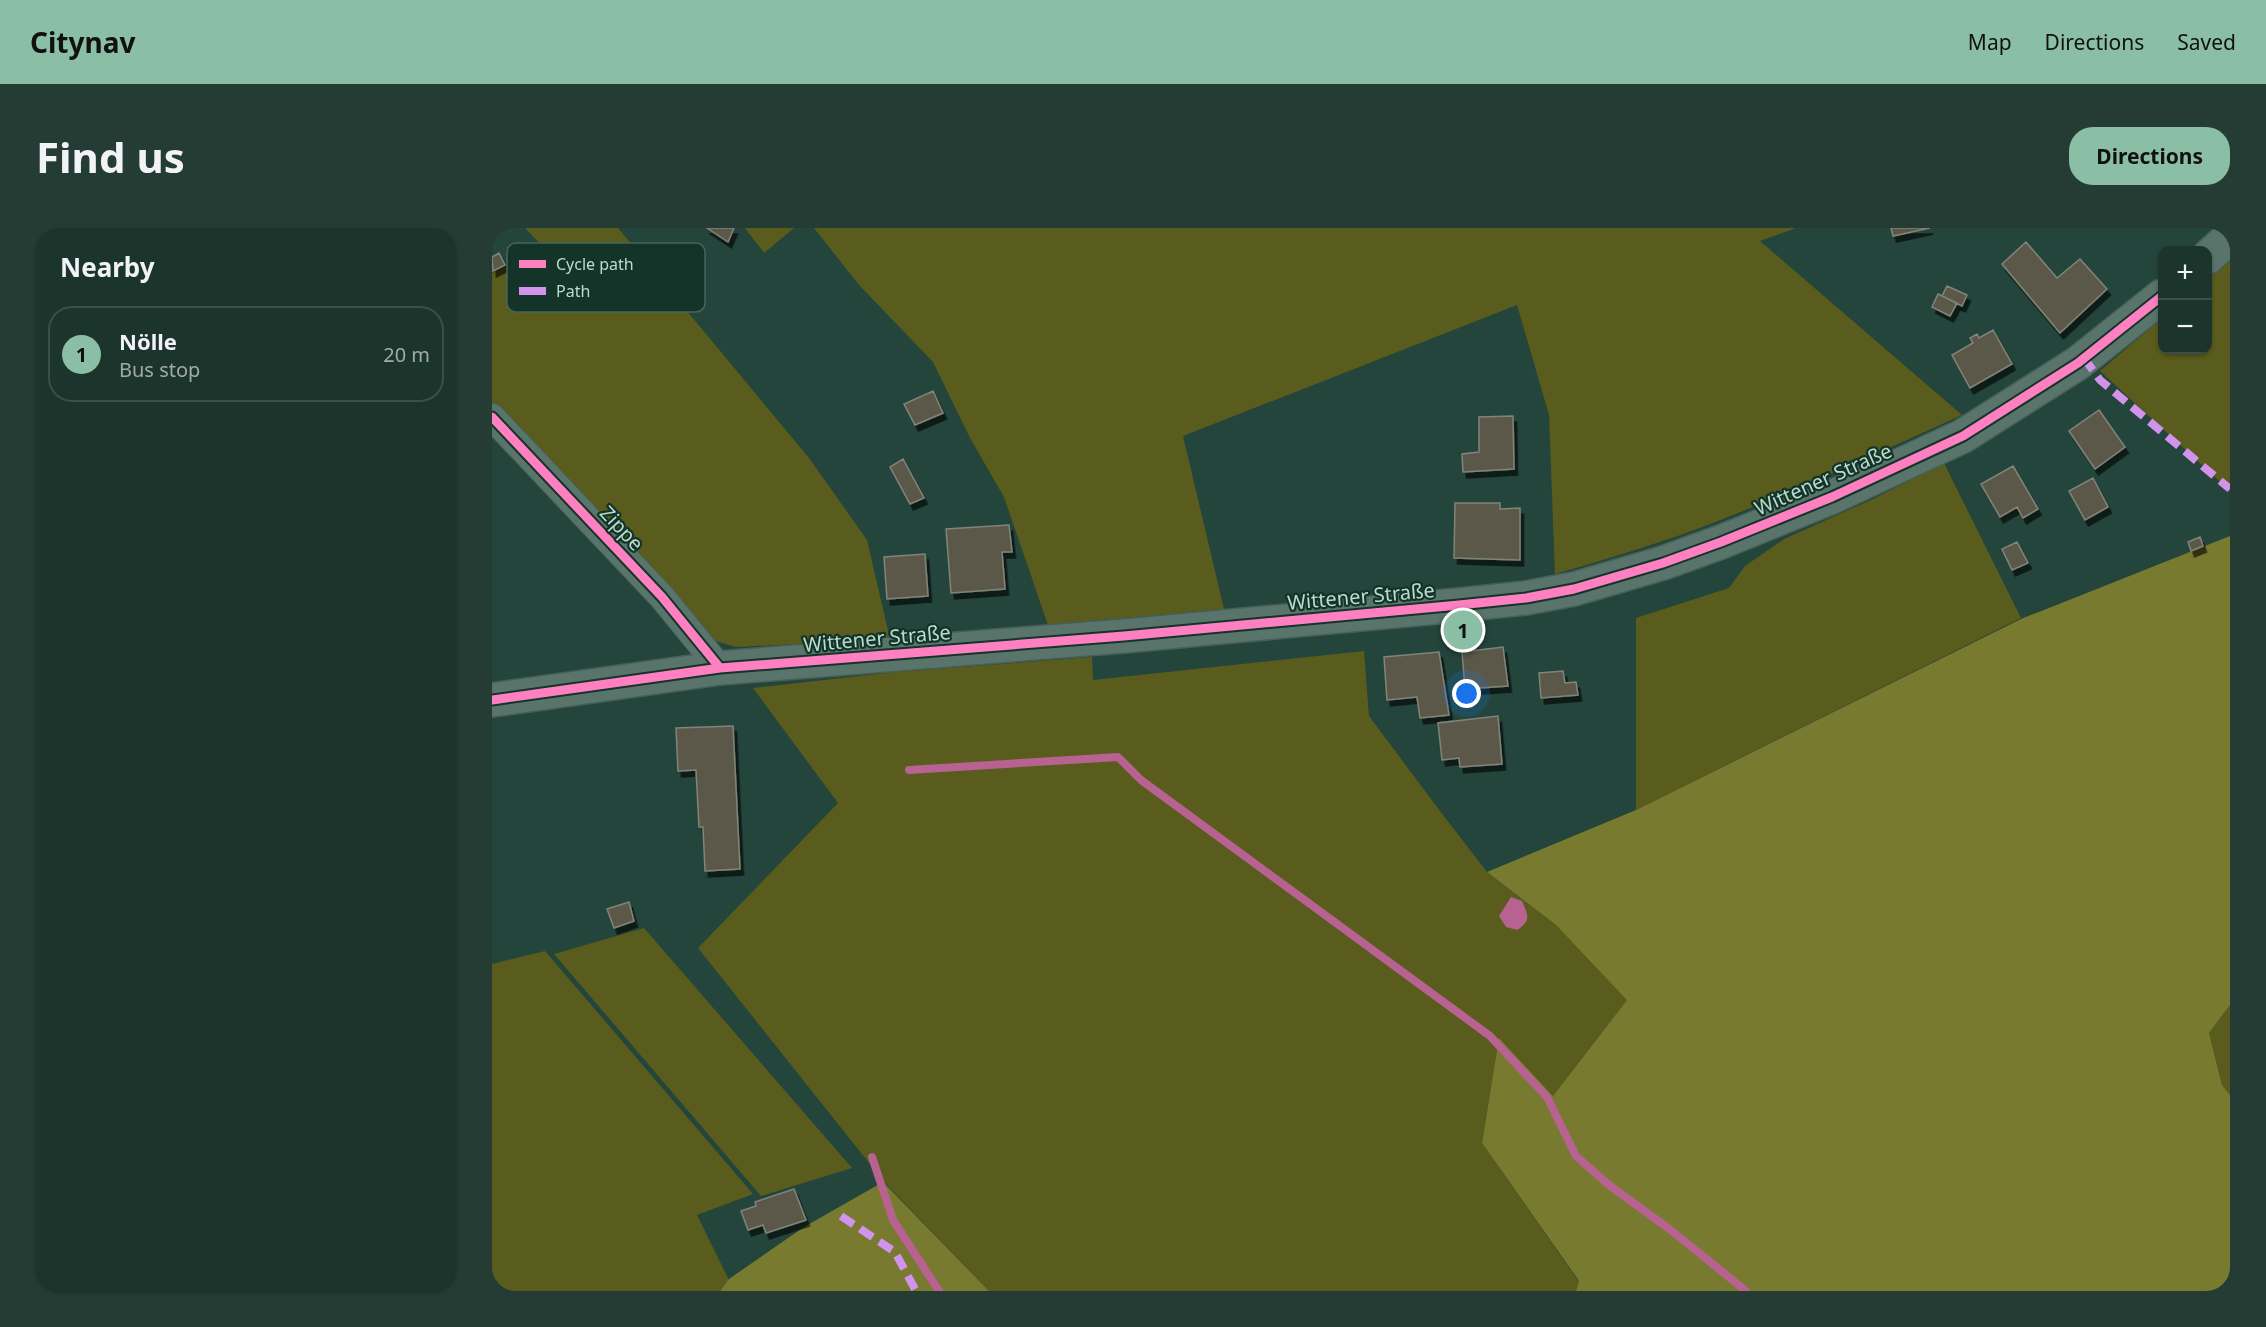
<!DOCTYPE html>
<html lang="en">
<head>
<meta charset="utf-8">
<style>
  :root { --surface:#1b342c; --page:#243c34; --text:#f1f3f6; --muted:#a0aaa9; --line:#394f48; --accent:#8abfa5 }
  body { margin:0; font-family:"Noto Sans",sans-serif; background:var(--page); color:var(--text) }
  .controls { position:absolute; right:18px; top:18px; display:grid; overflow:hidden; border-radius:12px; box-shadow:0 2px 4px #0004 }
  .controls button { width:54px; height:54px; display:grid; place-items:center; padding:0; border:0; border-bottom:2px solid var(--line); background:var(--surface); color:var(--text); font:30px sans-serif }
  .you { position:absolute; left:975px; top:466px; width:21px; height:21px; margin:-15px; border:4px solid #fff; border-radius:50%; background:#1a73e8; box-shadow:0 0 0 9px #1a73e833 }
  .badge { display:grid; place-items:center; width:39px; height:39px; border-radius:50%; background:var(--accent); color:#111; font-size:20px; font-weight:700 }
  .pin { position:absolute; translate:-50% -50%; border:3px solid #fff; box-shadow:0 2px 6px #0006 }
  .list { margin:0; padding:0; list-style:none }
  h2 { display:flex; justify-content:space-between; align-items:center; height:78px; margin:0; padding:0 24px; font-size:26px }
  h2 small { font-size:20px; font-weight:400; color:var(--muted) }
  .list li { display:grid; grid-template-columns:39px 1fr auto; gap:18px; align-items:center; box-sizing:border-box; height:96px; margin:0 12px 12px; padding:0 12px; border:2px solid var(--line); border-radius:24px }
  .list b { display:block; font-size:22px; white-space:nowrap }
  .list p { margin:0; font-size:20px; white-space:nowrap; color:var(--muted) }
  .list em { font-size:20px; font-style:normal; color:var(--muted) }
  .map { position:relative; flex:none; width:1738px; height:1063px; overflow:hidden; border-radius:24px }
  header { display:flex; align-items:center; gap:36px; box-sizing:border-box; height:84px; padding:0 30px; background:var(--accent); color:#111 }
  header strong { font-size:28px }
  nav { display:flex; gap:33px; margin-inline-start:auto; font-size:21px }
  .intro { display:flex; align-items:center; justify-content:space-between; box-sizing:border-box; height:144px; padding:0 36px }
  h1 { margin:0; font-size:42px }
  .button { padding:15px 27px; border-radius:24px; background:var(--accent); color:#111; font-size:21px; font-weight:700 }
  main { display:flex; gap:36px; padding:0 36px }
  aside { flex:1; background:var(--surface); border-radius:24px; box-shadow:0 2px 4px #0004 }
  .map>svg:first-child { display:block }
  .green { fill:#595c1d }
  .forest { fill:#787b2f }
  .water { fill:#b76290 }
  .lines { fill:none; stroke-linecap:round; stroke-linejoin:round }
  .stream { stroke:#b76290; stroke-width:8 }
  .building { fill:#5c5949; stroke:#808479; stroke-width:1.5; filter:url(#shadow) }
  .street-casing { stroke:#466058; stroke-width:28 }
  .secondary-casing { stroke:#466058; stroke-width:36 }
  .street { stroke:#58746b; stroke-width:26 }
  .secondary { stroke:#58746b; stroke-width:33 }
  .quiet { stroke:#d193ec; stroke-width:8; stroke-dasharray:15 8; stroke-linecap:butt }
  .cycleway-casing { stroke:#143429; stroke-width:13 }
  .cycleway { stroke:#ff80c0; stroke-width:9 }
  .labels { text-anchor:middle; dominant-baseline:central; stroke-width:4.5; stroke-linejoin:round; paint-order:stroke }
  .street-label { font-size:20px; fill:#b9dcce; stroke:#143429 }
  .key { fill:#143429; stroke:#46665b; stroke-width:1.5 }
  .key-label { font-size:16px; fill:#b9dcce }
</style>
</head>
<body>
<header>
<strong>Citynav</strong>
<nav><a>Map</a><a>Directions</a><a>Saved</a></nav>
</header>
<div class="intro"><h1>Find us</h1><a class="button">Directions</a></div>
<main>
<aside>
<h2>Nearby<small></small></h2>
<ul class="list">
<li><span class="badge">1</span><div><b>Nölle</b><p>Bus stop</p></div><em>20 m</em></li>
</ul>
</aside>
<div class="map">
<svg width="1738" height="1063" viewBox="0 0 1738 1063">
  <defs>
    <filter id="shadow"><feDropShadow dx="3.5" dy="6" stdDeviation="0" flood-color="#0009"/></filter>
  </defs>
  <rect width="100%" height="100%" fill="#24453b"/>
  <path class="green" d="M33,0h93l191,230 58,82 23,99 -154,8 -24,-7 -220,-232v-135l53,-24z
    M253,0h49l-30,25z
    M322,0h982l-36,13 202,174c-79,36 -158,72 -239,104 -55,22 -112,39 -168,55l-6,-159 -32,-110 -334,131 41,173 -176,16 -44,-128 -34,-59 -37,-76 -74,-77z
    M1738,31v232l-130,-120 62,-53v32h46v-71z
    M1452,235l77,155 -385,192v-192l93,-30 16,-22 39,-27 89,-40z
    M872,423l5,65 74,99 44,57 69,53 72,74 -75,97 -54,-57 -17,104 97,139 -3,9h-587l-104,-108 -187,-235 140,-145 -85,-115 142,-16 197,-15 1,23z
    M152,700l208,240 -91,28 -207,-242z
    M53,723l208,243 -56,21 32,65 -9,11h-228v-327z
    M1738,777v90l-8,-10 -13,-52z"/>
  <path class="forest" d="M1738,308v469l-21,28 13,52 8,10v196h-654l3,-10 -97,-138 17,-105 54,58 74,-96 -71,-75 -69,-53 149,-62 385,-191z
    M391,954l106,109h-269l9,-12 75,-52z"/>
  <path class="water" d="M1019,669l11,4c6,15 10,19 -5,29l-11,-3 -7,-11z"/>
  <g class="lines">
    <path class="stream" d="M417,542l209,-13 23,23 349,256 57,61 29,59 33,29 63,46 74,60
      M380,929l21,63 46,71"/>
  </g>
  <path class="building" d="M215,0h27l-6,14z
    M1399,0h39l-37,8z
    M1534,14l31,36 23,-19 27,30 -47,44 -58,-69z
    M7,25l6,12 -12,6 -1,-14z
    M1455,58l20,9 -5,11 -20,-10z
    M1446,66l19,9 -7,13 -18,-9z
    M1501,102l19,34 -42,24 -18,-33 21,-12 -3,-5 7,-4 2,4z
    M441,163l10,22 -28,12 -11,-21z
    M1607,182l26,37 -30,22 -26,-38z
    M1021,188l1,53 -51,3 -1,-18 17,-2v-35z
    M411,231l21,39 -14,6 -20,-37z
    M1521,238l25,43 -15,9 -6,-11 -17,10 -19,-33z
    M1601,250l15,29 -23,13 -16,-29z
    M963,275h45v6l20,-1v52l-66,-2z
    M517,297l3,27h-10l3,37 -54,4 -5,-64z
    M1708,309l3,9 -12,5 -3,-9z
    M1525,314l11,21 -16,7 -10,-21z
    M433,326l3,42 -41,3 -3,-42z
    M1011,419l5,39 -43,3 -3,-37z
    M947,424l10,63 -29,3 -3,-21 -30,3 -3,-43z
    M1071,443l2,12 11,-1 2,13 -37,3 -2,-25z
    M1006,488l4,48 -42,3 -1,-9 -17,2 -4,-37z
    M241,498l7,143 -35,2 -2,-44h-4l-3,-57 -18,1 -2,-43z
    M137,674l5,19 -20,7 -7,-19z
    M302,961l12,31 -40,13 -3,-8 -15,5 -7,-19 15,-5 -1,-4z"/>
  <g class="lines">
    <defs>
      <path id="street" d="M0,189l170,180 58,71"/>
      <path id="secondary" d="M1716,29l22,-20
        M0,472l228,-32 404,-32 335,-31 67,-7 48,-9 89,-26 58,-21 111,-45 131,-61 115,-73 84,-67"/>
    </defs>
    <use href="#street" class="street-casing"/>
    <use href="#secondary" class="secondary-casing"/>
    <use href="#street" class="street"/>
    <use href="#secondary" class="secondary"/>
    <path class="quiet" d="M1592,130l16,22 130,109
      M349,988l54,36 21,39"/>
    <defs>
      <path id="cycleway" d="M0,189l170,180 58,71
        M0,472l228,-32 404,-32 335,-31 67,-7 48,-9 89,-26 58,-21 111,-45 131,-61 115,-73 84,-67"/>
    </defs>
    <use href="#cycleway" class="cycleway-casing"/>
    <use href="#cycleway" class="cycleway"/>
  </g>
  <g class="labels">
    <g class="street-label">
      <text transform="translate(1331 251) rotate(-24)">Wittener Straße</text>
      <text transform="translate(130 300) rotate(47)">Zippe</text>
      <text transform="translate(869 368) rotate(-5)">Wittener Straße</text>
      <text transform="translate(385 410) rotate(-5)">Wittener Straße</text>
    </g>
  </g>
  <rect x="15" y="15" width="198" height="69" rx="9" class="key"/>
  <rect x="27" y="32" width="27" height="8" fill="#ff80c0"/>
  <rect x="27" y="59" width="27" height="8" fill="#d193ec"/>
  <g class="key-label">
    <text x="64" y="42">Cycle path</text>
    <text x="64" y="69">Path</text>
  </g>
</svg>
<div class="controls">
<button>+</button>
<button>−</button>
</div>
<div class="you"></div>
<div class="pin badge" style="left:971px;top:402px">1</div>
</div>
</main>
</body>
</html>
